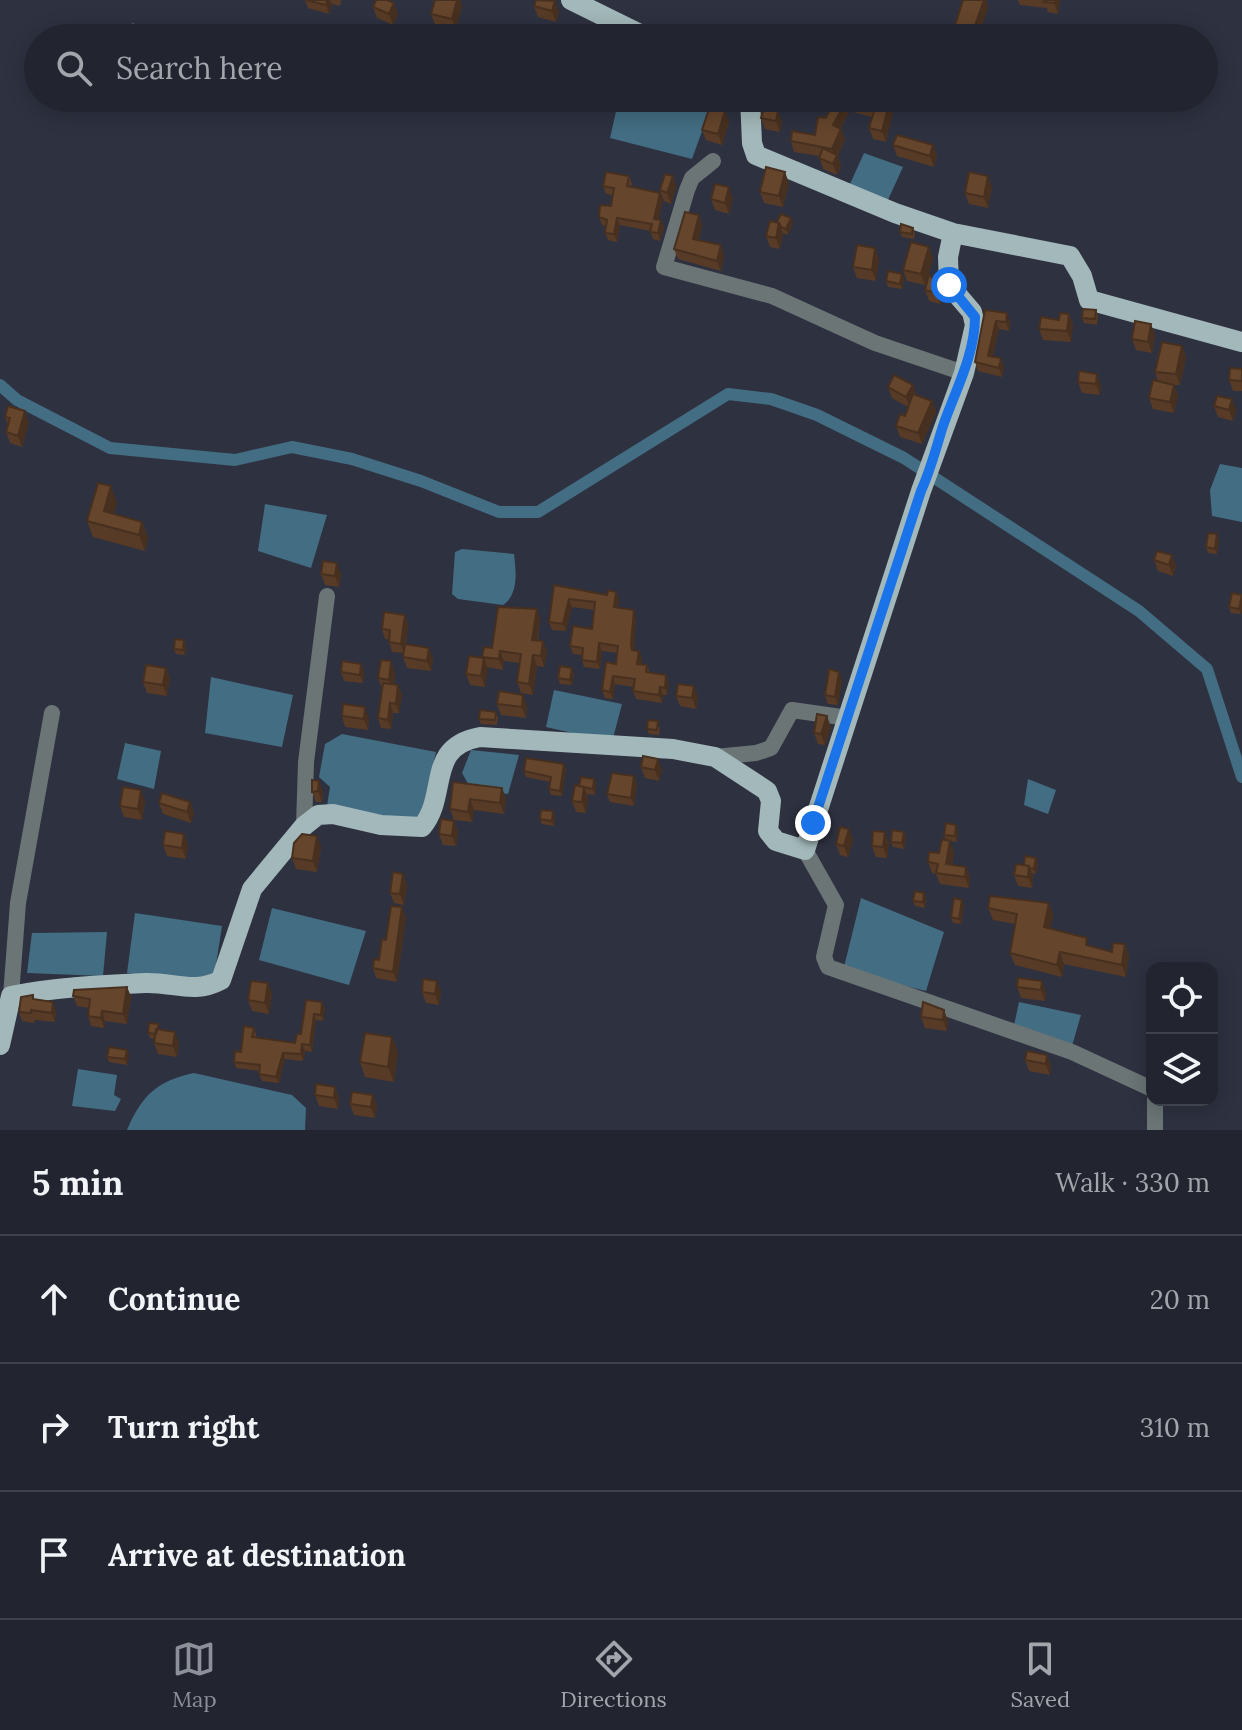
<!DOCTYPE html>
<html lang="en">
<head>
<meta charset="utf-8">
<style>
  :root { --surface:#222530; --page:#2e313c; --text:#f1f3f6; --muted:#a2a5ab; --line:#3f424c; --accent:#8c9099 }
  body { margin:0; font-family:Lora,serif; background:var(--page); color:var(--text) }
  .controls { position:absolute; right:24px; bottom:24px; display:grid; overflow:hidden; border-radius:16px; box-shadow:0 4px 20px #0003 }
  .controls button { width:72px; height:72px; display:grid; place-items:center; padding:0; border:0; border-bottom:2px solid var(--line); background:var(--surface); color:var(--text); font:40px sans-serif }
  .stop { position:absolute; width:24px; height:24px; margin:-18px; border:6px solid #1a73e8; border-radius:50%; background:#fff }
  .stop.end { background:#1a73e8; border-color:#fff; box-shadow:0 2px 8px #0008 }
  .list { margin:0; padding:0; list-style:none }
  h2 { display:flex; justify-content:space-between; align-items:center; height:104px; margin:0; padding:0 32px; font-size:34px }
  h2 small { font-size:26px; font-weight:400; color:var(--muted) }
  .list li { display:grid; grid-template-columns:52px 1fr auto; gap:24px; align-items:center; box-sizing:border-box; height:128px; padding:0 32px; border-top:2px solid var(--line) }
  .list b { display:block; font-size:30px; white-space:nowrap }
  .list em { font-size:26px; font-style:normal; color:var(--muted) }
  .icon { flex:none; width:44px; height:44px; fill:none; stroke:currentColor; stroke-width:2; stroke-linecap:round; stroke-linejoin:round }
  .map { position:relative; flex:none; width:1242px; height:1130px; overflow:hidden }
  .search { position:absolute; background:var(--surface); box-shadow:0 4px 20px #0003; left:24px; right:24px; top:24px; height:88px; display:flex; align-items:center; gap:20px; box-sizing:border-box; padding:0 28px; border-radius:44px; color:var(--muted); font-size:30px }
  .sheet { height:488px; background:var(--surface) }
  nav { display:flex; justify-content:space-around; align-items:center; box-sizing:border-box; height:112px; border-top:2px solid var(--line); background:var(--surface); font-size:22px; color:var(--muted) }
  nav a { display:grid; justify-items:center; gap:4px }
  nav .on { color:var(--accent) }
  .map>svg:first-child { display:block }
  .water { fill:#436d83 }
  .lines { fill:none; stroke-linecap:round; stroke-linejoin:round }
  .canal { stroke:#436d83; stroke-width:12 }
  .minor { stroke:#6b7576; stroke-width:16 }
  .major { stroke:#a3b8ba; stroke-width:20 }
  .wall { fill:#573b26 }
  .shaded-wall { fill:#47301f }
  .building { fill:#65452c; stroke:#47301f; stroke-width:2 }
  .route { stroke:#1a73e8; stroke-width:10 }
</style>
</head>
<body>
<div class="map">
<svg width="1242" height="1130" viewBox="0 0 1242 1130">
  <rect width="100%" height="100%" fill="#2e3140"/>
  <path class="water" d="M132,23l24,8 -2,7h-26z
    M619,98h95l-22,61 -82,-21z
    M864,153l39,14 -16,35 -37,-18z
    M1220,464l22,4v54l-30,-6 -2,-26z
    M265,504l62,11 -16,53 -53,-17z
    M462,549l52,5c2,18 5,40 -11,51l-45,-6 -6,-5 3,-42z
    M211,677l82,18 -11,52 -77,-14z
    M554,690l68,14 -10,38 -66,-15z
    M342,734l94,18 -16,70 -93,-16 3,-19 -11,-10 6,-33z
    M125,743l36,8 -7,38 -37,-10z
    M471,750l48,5 -11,39 -38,-7 -8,-14z
    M1028,779l28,11 -8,24 -24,-9z
    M861,898l83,34 -18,59 -83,-20z
    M272,908l94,23 -17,54 -90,-25z
    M135,913l87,13 -9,58 -86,-11z
    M107,932l-4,44 -76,-3 5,-40z
    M1019,1002l62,13 -9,31 -59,-16z
    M78,1069l39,6 -3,20 7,4 -6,12 -43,-5z
    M194,1073l98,22 14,13 -1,22h-178c15,-35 30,-49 67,-57z"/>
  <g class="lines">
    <path class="canal" d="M0,385l17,15 93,48 125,12 57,-13 60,12 69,22 78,31h39l190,-118 43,5 46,16 87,43 235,153 68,58 35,108"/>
    <path class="minor" d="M713,161l-21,17 -5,12 -23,77 108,29 103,47 89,30
      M715,757l41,-4 15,-5 21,-38 56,8
      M304,826l2,-64 21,-166
      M805,850l31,55 -12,52 4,10 244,85 80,37
      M11,996l7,-93 34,-190
      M1155,1100v30"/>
    <path class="major" d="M571,0l77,38
      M750,98l2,45 4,12 139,58 58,20 117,23 12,20 7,24 153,42
      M0,1045l11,-49c44,-9 92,-11 137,-13 28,0 47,11 73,-3l31,-91 52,-63 14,-11 15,-1 48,11 41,2c27,-33 3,-80 58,-90l193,12 42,8 52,34 4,10 -3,30 8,10 29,9 116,-359 43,-118 11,-48 -3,-13 -23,-27 -1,-28 5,-24"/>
  </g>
  <path class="wall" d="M305,0h36l-1,6 -8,-2 -3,10 -21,-6z
    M435,0h25l2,6 -6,24 -21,-6 -4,-10z
    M963,0h23l2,7 -10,31h-26z
    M1018,0h42l-2,14 -10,-2 -1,-4 -27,-3z
    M555,1l4,11 -3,10 -18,-5 -4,-11z
    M373,7l25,7 -5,11 -16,-7z
    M517,98h11v4l-10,-1z
    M836,98l57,13 -7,31 -13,-3 -4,-11 3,-11 -23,-6 -8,18 4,10 -7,17 3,10 -4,9 -14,-6 -4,-13 -25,-4 -3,-11 24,-6z
    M725,111l4,11 -7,23 -16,-5 -4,-10z
    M761,118l21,4 -2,10 -15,-3z
    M893,145h40l4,11 -3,11 -37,-11z
    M629,176l3,8 -1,3 29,6 3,7 -5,20h3l3,8 -4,13 -7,-2 -3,-8 -30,-6 -3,17 -9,-2 -3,-7 1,-7 -4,-1 -3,-8 12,-11 2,-11 -7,-1 -3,-8z
    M673,176l3,11 -5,17 -7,-3 -4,-11z
    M789,183l-6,24 -19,-4 -4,-11z
    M992,187l-4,21 -19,-4 -4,-11z
    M733,198l-4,16 -14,-4 -4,-11z
    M699,215l3,10 -3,15 25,15 -3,16 -43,-12 -4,-10z
    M791,218l2,5 -5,12 -5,-2 -3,16 -10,-2 -4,-11 11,-14z
    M913,228l2,6 -1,5 -12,-2 -2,-5z
    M933,258l-8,27 -18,-4 -4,-11z
    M879,259l-3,22 -19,-3 -4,-11z
    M902,274l2,5 -2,10 -14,-2 -2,-6z
    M929,274l13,23 -2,7 -11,-3 -4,-11z
    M985,310l22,3 3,9 -1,9 -10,-2 -7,28 12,10 -2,10 -24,-6 -3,-9z
    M1096,310l2,6 -1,9 -13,-2 -2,-5z
    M1069,314l4,11 -2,17 -28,-2 -4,-11 20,-9z
    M1155,335l-3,18 -16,-3 -4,-11z
    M1182,346l4,11 -6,28h-6l4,11 -4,17 -21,-4 -4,-11 9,-17 -3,-9z
    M1242,369v22h-9l-4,-11z
    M1078,382l23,3 -1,10 -18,-2z
    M888,387l28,8 16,6 4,11 -14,32 -22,-7 -4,-11 9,-10 3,-9 -16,-9z
    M1214,406l22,4 -3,11 -15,-4z
    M5,417l24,5 -7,25 -12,-4 -4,-11 2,-6z
    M117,503l-4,11 29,8 6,16 -3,13 -52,-14 -6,-16z
    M1217,534l2,6 -2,14 -9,-1 -2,-6z
    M1154,560l22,6 -3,10 -15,-5z
    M321,574h20l-2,13 -14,-2z
    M554,585l53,10 9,-3 3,7 -1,9 18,9 -2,34h5l3,8 -1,5 6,1 3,8 19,10 -2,12h-4l-1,8 -26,-4 -3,-8 1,-4 -19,-3 -2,15 -8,-1 -3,-8 14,-26 1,-11 -15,-2 -2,18 -16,-2 -2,-7v-5l-9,-1 -3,-8 22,-17 2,-19 -22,-3 -6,24 -14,-1 -3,-8z
    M1242,595l-1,19 -10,-1 -2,-6z
    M405,615l3,10 -2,19 27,14 -2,13 -24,-3 -4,-11 1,-4 -12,-1 -3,-10v-3h-4l-3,-10z
    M540,619l-2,22h5l4,11 -3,15 -7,-1 -4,29 -12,-2 -4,-11 2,-19 -15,-2 -1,9 -16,-3 -2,20 -15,-2 -4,-11 26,-26z
    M184,640l2,6 -1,9 -9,-1 -2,-5z
    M361,664l3,8 -1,11 -19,-2 -3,-9z
    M166,668l4,11 -3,17 -20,-3 -4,-11z
    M395,672l-1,13h4l4,10 -3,18h-6l-2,16 -10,-1 -3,-10 4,-30 -4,-10z
    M574,673l-2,12 -12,-1 -2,-6z
    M842,680l-4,25 -10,-1 -3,-9z
    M694,686l4,11 -2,12 -16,-3 -4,-10z
    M497,704l30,2 -1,12 -25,-3z
    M496,712l2,6 -1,7 -16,-1 -2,-5z
    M342,716l27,2 -1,12 -23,-3z
    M660,727l-1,8 -10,-1 -2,-5z
    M831,727l-6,18 -7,-1 -4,-11z
    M564,764l2,5 -4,27 -11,-1 -2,-6 1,-7 -24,-5 -2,-6z
    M641,767l21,3 -3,11 -14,-3z
    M594,779l2,5 -1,11 -8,-1 1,4 -2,15 -10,-1 -4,-11 7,-15z
    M312,780l11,12 -1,10h-6l-4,-10z
    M453,782l49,6 4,11 -2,15 -30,-4 -2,12 -18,-2 -4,-11z
    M637,784l-3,22 -24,-4 -3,-8z
    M145,801l-3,19 -18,-3 -4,-11z
    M190,802l4,11 -3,10 -28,-9 -4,-11z
    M553,811l2,6 -1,9 -12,-2 -2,-5z
    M454,821l4,11 -2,14 -13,-1 -4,-11z
    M849,829l4,11 -5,17 -8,-2 -4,-11z
    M958,830l-1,12 -11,-2 -2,-5z
    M904,832l2,5 -2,12 -11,-2 -2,-5z
    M889,843l-2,15 -11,-1 -4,-11z
    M163,845h25l-2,14 -19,-3z
    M321,847l-4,25 -21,-3 -4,-11z
    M954,852l-2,13 14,2 4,11 -1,10 -29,-4 -4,-10 -4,-1 -4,-11 11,-9z
    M1036,858l2,6 -2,10 -4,-1 1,3 -1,12 -14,-2 -4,-11 10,-10z
    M403,874l4,11 -3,20 -10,-2 -4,-10z
    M924,893l2,5 -1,10 -10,-2 -2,-5z
    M1049,903l4,12 -3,14 40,17 22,6 13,-8 4,12 -3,21 -62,-13 -2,13 -47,-12 -5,-12 5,-29 -22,-4 -5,-12z
    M964,905l-3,19 -8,-1 -2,-6z
    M406,917l-9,65 -21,-4 -3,-10 6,-8 7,-20z
    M1018,978l28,14 -1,9 -24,-3 -4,-11z
    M268,983l4,11 -3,20 -17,-3 -4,-11z
    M127,987l4,10 -4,27 -22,-3 -1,7 -13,-2 -3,-10 1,-8 -12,-2 -4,-10z
    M422,992h19l-2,13 -13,-2z
    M35,1000l18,2 3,10 -1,10 -20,-2 -1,3 -12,-2 -3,-9z
    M306,1000l19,8 -2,13 -7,-1 -4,32 -7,-1 -2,10 -18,-2 -6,24 -17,-2 -3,-7 1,-3 -24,-3 -2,-6 7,-10 13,-24 2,6v4l39,5 6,-9z
    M921,1017l27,4 -1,10 -22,-3z
    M161,1030l18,13 -2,14 -19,-3 -4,-11 1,-4 -5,-1 -2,-5z
    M392,1037l6,15 -4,30 -29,-5 -5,-15z
    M127,1050l2,5 -2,10 -18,-3 -2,-5z
    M1047,1055l4,11 -1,9 -21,-4 -4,-11z
    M335,1087l4,11 -1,11 -19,-3 -4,-11z
    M373,1095l4,11 -2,12 -21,-3 -4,-11z"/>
  <path class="shaded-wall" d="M327,0h3l2,4 -3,10 -3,-9z
    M457,0h3l2,6 -6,24 -4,-11z
    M984,0h2l2,7 -10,31h-2l-3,-7z
    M1055,0h5l-2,14 -4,-11z
    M555,1l4,11 -3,10 -4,-11z
    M394,3l4,11 -5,11 -4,-11z
    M963,27l4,11h-5z
    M890,100l3,11 -7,31 -4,-11z
    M846,101l3,10 -12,25 -4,-11z
    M725,111l4,11 -7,23 -4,-11z
    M778,111l4,11 -2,10 -4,-11z
    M841,129l4,10 -7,17 3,10 -4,9 -4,-11 3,-5 -4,-10z
    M933,145l4,11 -3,11 -4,-11z
    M785,172l4,11 -6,24 -4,-11z
    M673,176l3,11 -5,17 -4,-11z
    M988,176l4,11 -4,21 -4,-11z
    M729,187l4,11 -4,16 -4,-11z
    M660,193l3,7 -6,27 -3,-8z
    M699,215l3,10 -5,24 -4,-10z
    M617,218l3,7 -3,17 -3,-8z
    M791,218l2,5 -5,12 -2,-6z
    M661,220l3,8 -4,13 -2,-8z
    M779,223l4,11 -3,15 -4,-11z
    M721,245l3,10 -3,16 -4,-10z
    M929,247l4,11 -8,27 -4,-11z
    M875,248l4,11 -3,22 -4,-11z
    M902,274l2,5 -2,10 -2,-5z
    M938,286l4,11 -2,7 -4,-11z
    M1007,313l3,9 -1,9 -3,-9z
    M1069,314l4,11 -2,17 -4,-11z
    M996,321l3,8 -8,36 -3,-9z
    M1151,324l4,11 -3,18 -4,-11z
    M1182,346l4,11 -6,28 -4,-11z
    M1001,358l3,9 -2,10 -3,-9z
    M1097,374l4,11 -1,10 -4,-11z
    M913,385l4,11 -7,12 -4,-11z
    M1174,385l4,11 -4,17 -4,-11z
    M1232,399l4,11 -3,11 -4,-11z
    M932,401l4,11 -14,32 -4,-11z
    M25,411l4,11 -7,25 -4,-11z
    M111,486l6,17 -7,24 -6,-16z
    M142,522l6,16 -3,13 -6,-16z
    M1217,534l2,6 -2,14 -2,-5z
    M1172,555l4,11 -3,10 -4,-11z
    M337,563l4,11 -2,13 -4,-11z
    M616,592l3,7 -2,16 -3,-8z
    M1242,595v15l-1,4 -2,-5z
    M569,599l3,8 -6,24 -3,-7z
    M537,609l3,10 -4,31 -4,-10z
    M634,610l2,7 -2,35 1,6 -4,-14z
    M405,615l3,10 -4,28 -3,-9z
    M184,640l2,6 -1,9 -2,-5z
    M543,641l4,11 -3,15 -3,-11z
    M599,643l3,8 -2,18 -3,-7z
    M429,648l4,10 -2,13 -4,-10z
    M500,651l4,10 -1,9 -4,-11z
    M639,651l3,8 -2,13 -3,-8z
    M533,655l4,11 -4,29 -4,-11z
    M484,658l4,11 -3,18 -4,-11z
    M391,661l4,11 -2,18 -4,-10z
    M361,664l3,8 -1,11 -3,-8z
    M166,668l4,11 -3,17 -4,-11z
    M572,668l2,5 -2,12 -2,-5z
    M839,672l3,8 -4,25 -3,-8z
    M666,675l3,8 -2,12 -2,-7z
    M613,676l2,8 -2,15 -3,-7z
    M398,685l4,10 -3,18 -3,-9z
    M694,686l4,11 -2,12 -4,-11z
    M660,687l3,8 -1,8 -3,-8z
    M523,695l4,11 -1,12 -4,-11z
    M390,703l3,10 -2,16 -3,-9z
    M365,707l4,11 -1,12 -4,-11z
    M827,716l4,11 -6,18 -4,-11z
    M658,759l4,11 -3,11 -4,-11z
    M564,764l2,5 -4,27 -2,-5z
    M634,776l3,8 -3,22 -3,-8z
    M594,779l2,5 -1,11 -2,-6z
    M319,781l4,11 -1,10 -4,-11z
    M584,787l4,11 -2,15 -4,-11z
    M502,788l4,11 -2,15 -4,-11z
    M141,790l4,11 -3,19 -4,-11z
    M470,799l4,11 -2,12 -4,-10z
    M190,802l4,11 -3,10 -4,-11z
    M553,811l2,6 -1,9 -2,-5z
    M454,821l4,11 -2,14 -4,-10z
    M956,825l2,5 -1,12 -2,-6z
    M849,829l4,11 -5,17 -4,-11z
    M885,832l4,11 -2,15 -4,-11z
    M904,832l2,5 -2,12 -2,-6z
    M184,834l4,11 -2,14 -4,-11z
    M317,836l4,11 -4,25 -4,-11z
    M950,841l4,11 -4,23 -4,-11z
    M1036,858l2,6 -2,10 -2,-5z
    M1029,866l4,10 -1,12 -4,-11z
    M966,867l4,11 -1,10 -4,-11z
    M403,874l4,11 -3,20 -4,-11z
    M924,893l2,5 -1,10 -2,-6z
    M962,900l2,5 -3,19 -2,-5z
    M1049,903l4,12 -5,24 -4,-12z
    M402,907l4,10 -9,65 -4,-10z
    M1125,944l4,12 -3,21 -4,-12z
    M1060,952l4,12 -2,13 -5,-12z
    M437,981l4,11 -2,13 -4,-11z
    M1042,981l4,11 -1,9 -4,-11z
    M268,983l4,11 -3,20 -4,-11z
    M127,987l4,10 -4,27 -4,-10z
    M53,1002l3,10 -1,10 -3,-9z
    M322,1002l3,6 -2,13 -2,-6z
    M944,1010l4,11 -1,10 -4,-11z
    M102,1011l3,10 -1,7 -3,-10z
    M314,1014l2,6 -4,32 -2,-7z
    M175,1032l4,11 -2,14 -4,-11z
    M392,1037l6,15 -4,30 -6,-15z
    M302,1044l3,7 -2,10 -2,-7z
    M127,1050l2,5 -2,10 -2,-6z
    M283,1053l2,6 -6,24 -3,-6z
    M1047,1055l4,11 -1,9 -4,-11z
    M335,1087l4,11 -1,11 -4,-11z
    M373,1095l4,11 -2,12 -4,-11z"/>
  <path class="building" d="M306,0h21l-1,5z
    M376,0h11l7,3 -5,11 -16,-7z
    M435,0h22l-5,19 -21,-5z
    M536,0l19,1 -3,10 -18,-5z
    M963,0h21l-11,31 -10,-4 -1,11h-10l1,-6z
    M1044,0h11l-1,3 -10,-1z
    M428,25l12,2 -2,11h-11z
    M836,98h47l7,2 -8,31 -13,-3 6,-20 -29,-7 -13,24 8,4 -9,20 -41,-8 1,-10 23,4 3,-18 8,1z
    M710,106l15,5 -7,23 -16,-4z
    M764,108l14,3 -2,10 -15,-3z
    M897,135l36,10 -3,11 -37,-11z
    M823,148l14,7 -4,9 -14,-6z
    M766,167l19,5 -6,24 -19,-4z
    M606,172l23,4 -2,10 33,7 -6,26 7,1 -3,13 -8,-1 2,-8 -35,-6 -3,16 -9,-1 2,-13 -8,-3 1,-12 11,1 3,-18 -11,-2z
    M969,172l19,4 -4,21 -19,-4z
    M665,174l8,2 -6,17 -7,-3z
    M715,184l14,3 -4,16 -14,-4z
    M685,212l14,3 -6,24 28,6 -4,16 -43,-12z
    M781,214l10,4 -5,11 -5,-2 -2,-4 -2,-1z
    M770,221l9,2 -3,15 -10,-2z
    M901,224l12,4 -1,6 -12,-2z
    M911,242l18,5 -8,27 -18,-4z
    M857,245l18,3 -3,22 -19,-3z
    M888,271l14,3 -2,10 -14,-3z
    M929,274l9,12 -2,7 -11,-3z
    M1083,309l13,1 -1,9 -13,-1z
    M985,310l22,3 -1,9 -10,-1 -8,35 13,2 -2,10 -24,-6z
    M1060,313l9,1 -2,17 -28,-2 2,-12 18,3z
    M1135,321l16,3 -3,18 -16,-3z
    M1162,342l20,4 -6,28 -21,-2z
    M1230,368l12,1v12l-13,-1z
    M1079,371l18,3 -1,10 -18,-2z
    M894,375l19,10 -7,12 -18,-10z
    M1153,380l21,5 -4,17 -21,-4z
    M913,394l19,7 -14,32 -22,-7 4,-12 5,2z
    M1217,396l15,3 -3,11 -15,-4z
    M8,406l17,5 -7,25 -12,-4 4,-14 -5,-1z
    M98,483l13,3 -7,25 38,11 -3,13 -52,-14z
    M1208,533l9,1 -2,15 -9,-2z
    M1157,551l15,4 -3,10 -15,-5z
    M323,561l14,2 -2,13 -14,-2z
    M554,585l53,10 1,-5 8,2 -2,15 20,3 -3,34 1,6 7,1 -2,13 10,1 -1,7 20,3 -1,13 -5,-1 -1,8 -26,-4 2,-12 -22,-3 -3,16 -8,-2 4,-28 10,2 2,-18 -19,-3 -2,19 -15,-2 1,-12 -13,-2 3,-20 19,3 3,-27 -26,-3 -6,25 -14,-2z
    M1232,593l10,2 -3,14 -10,-2z
    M498,607l39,2 -5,31 11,1 -2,15 -8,-1 -4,29 -12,-2 4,-28 -21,-3 -1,8 -17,-2 2,-10 8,1z
    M384,612l21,3 -4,29 -12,-2 1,-12 -8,-1z
    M175,639l9,1 -1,10 -9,-1z
    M405,644l24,4 -2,13 -24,-4z
    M469,656l15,2 -3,18 -15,-2z
    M381,660l10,1 -2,19 -11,-2z
    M342,661l19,3 -1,11 -19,-3z
    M146,665l20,3 -3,17 -20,-3z
    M560,666l12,2 -2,12 -12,-2z
    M829,669l10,3 -4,25 -10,-2z
    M383,683l15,2 -2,19 -6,-1 -2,17 -10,-2z
    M678,684l16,2 -2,12 -16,-2z
    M499,691l24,4 -1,12 -25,-3z
    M343,704l22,3 -1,12 -22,-3z
    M480,710l16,2 -1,8 -16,-1z
    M817,714l10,2 -6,18 -7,-1z
    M648,720l10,1 -1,9 -10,-1z
    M643,756l15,3 -3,11 -14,-3z
    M526,758l38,6 -4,27 -11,-2 2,-12 -27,-6z
    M612,773l22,3 -3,22 -24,-4z
    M581,777l13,2 -1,10 -14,-3z
    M312,780l7,1 -1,10 -6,1z
    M453,782l49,6 -2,15 -30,-4 -2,13 -18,-3z
    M575,785l9,2 -2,15 -10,-1z
    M123,787l18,3 -3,19 -18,-3z
    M162,793l28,9 -3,10 -28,-9z
    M541,810l12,1 -1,10 -12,-2z
    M441,819l13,2 -2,15 -13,-2z
    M946,823l10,2 -1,11 -11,-1z
    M840,827l9,2 -5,17 -8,-2z
    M892,830l12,2 -2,11 -11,-1z
    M165,831l19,3 -2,14 -19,-3z
    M873,831l12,1 -2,15 -11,-1z
    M302,834l15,2 -4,25 -21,-3 2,-15z
    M942,839l8,2 -4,23 20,3 -1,10 -29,-4 2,-9 -10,-2 1,-10 10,1z
    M1025,856l11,2 -2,11 -5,-1v-2l-5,-1z
    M1016,864l13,2 -1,11 -14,-2z
    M393,872l10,2 -3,20 -10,-1z
    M915,891l9,2 -1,9 -10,-1z
    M990,896l59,7 -5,24 43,11 -1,7 26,7 1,-9 12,1 -3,21 -62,-13 -3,13 -47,-12 7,-39 -29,-6z
    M954,898l8,2 -3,19 -8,-2z
    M391,906l11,1 -9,65 -20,-4 1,-9 5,1 3,-21 4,1z
    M1018,978l24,3 -1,9 -24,-3z
    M423,979l14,2 -2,13 -13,-2z
    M251,981l17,2 -3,20 -17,-3z
    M127,987l-4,27 -21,-3 -1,7 -13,-2 2,-17 -17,-3 1,-6z
    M33,995v4l20,3 -1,11 -21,-3v3l-12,-1 2,-15z
    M306,1000l16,2 -1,13 -7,-1 -4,31 -8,-1 -1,10 -18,-1 -7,24 -17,-3 1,-9 -26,-3 1,-11 6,1 3,-26 10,2 -2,9 43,6 2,-9h4z
    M923,1002l21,8 -1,10 -22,-3z
    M149,1023l10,1 -3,10 -8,-1z
    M156,1029l19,3 -2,14 -19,-3z
    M365,1033l27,4 -4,30 -28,-5z
    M109,1047l18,3 -2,9 -18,-2z
    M1027,1051l20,4 -1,9 -21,-4z
    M316,1084l19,3 -1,11 -19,-3z
    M352,1092l21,3 -2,12 -21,-3z"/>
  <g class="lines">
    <path class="route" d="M813,823l108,-332c10,-22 15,-43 22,-65 12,-35 32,-71 32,-109l-26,-32"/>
  </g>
</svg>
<div class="controls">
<button><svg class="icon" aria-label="locate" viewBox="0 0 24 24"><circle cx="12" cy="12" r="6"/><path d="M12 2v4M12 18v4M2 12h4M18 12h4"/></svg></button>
<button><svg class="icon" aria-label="layers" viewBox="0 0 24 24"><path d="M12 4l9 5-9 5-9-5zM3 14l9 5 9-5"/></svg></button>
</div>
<div class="stop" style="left:949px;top:285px"></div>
<div class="stop end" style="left:813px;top:823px"></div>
<div class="search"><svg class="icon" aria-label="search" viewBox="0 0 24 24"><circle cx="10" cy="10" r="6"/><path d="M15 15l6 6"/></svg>Search here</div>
</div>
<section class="sheet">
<h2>5 min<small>Walk · 330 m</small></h2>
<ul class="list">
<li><svg class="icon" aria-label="ahead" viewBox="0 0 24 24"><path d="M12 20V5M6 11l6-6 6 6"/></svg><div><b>Continue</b></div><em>20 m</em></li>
<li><svg class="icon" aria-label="right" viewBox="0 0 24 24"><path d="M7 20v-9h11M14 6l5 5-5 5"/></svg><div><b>Turn right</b></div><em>310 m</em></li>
<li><svg class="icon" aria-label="arrive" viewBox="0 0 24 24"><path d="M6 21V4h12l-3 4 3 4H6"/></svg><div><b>Arrive at destination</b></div></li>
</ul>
</section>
<nav>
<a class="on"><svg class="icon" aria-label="map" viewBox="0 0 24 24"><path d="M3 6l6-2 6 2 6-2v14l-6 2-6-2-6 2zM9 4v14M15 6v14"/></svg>Map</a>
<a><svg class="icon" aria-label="directions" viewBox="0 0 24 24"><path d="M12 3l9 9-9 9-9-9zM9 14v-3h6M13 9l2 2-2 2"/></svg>Directions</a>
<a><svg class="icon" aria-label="saved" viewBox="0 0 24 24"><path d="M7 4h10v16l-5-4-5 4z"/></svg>Saved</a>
</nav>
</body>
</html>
